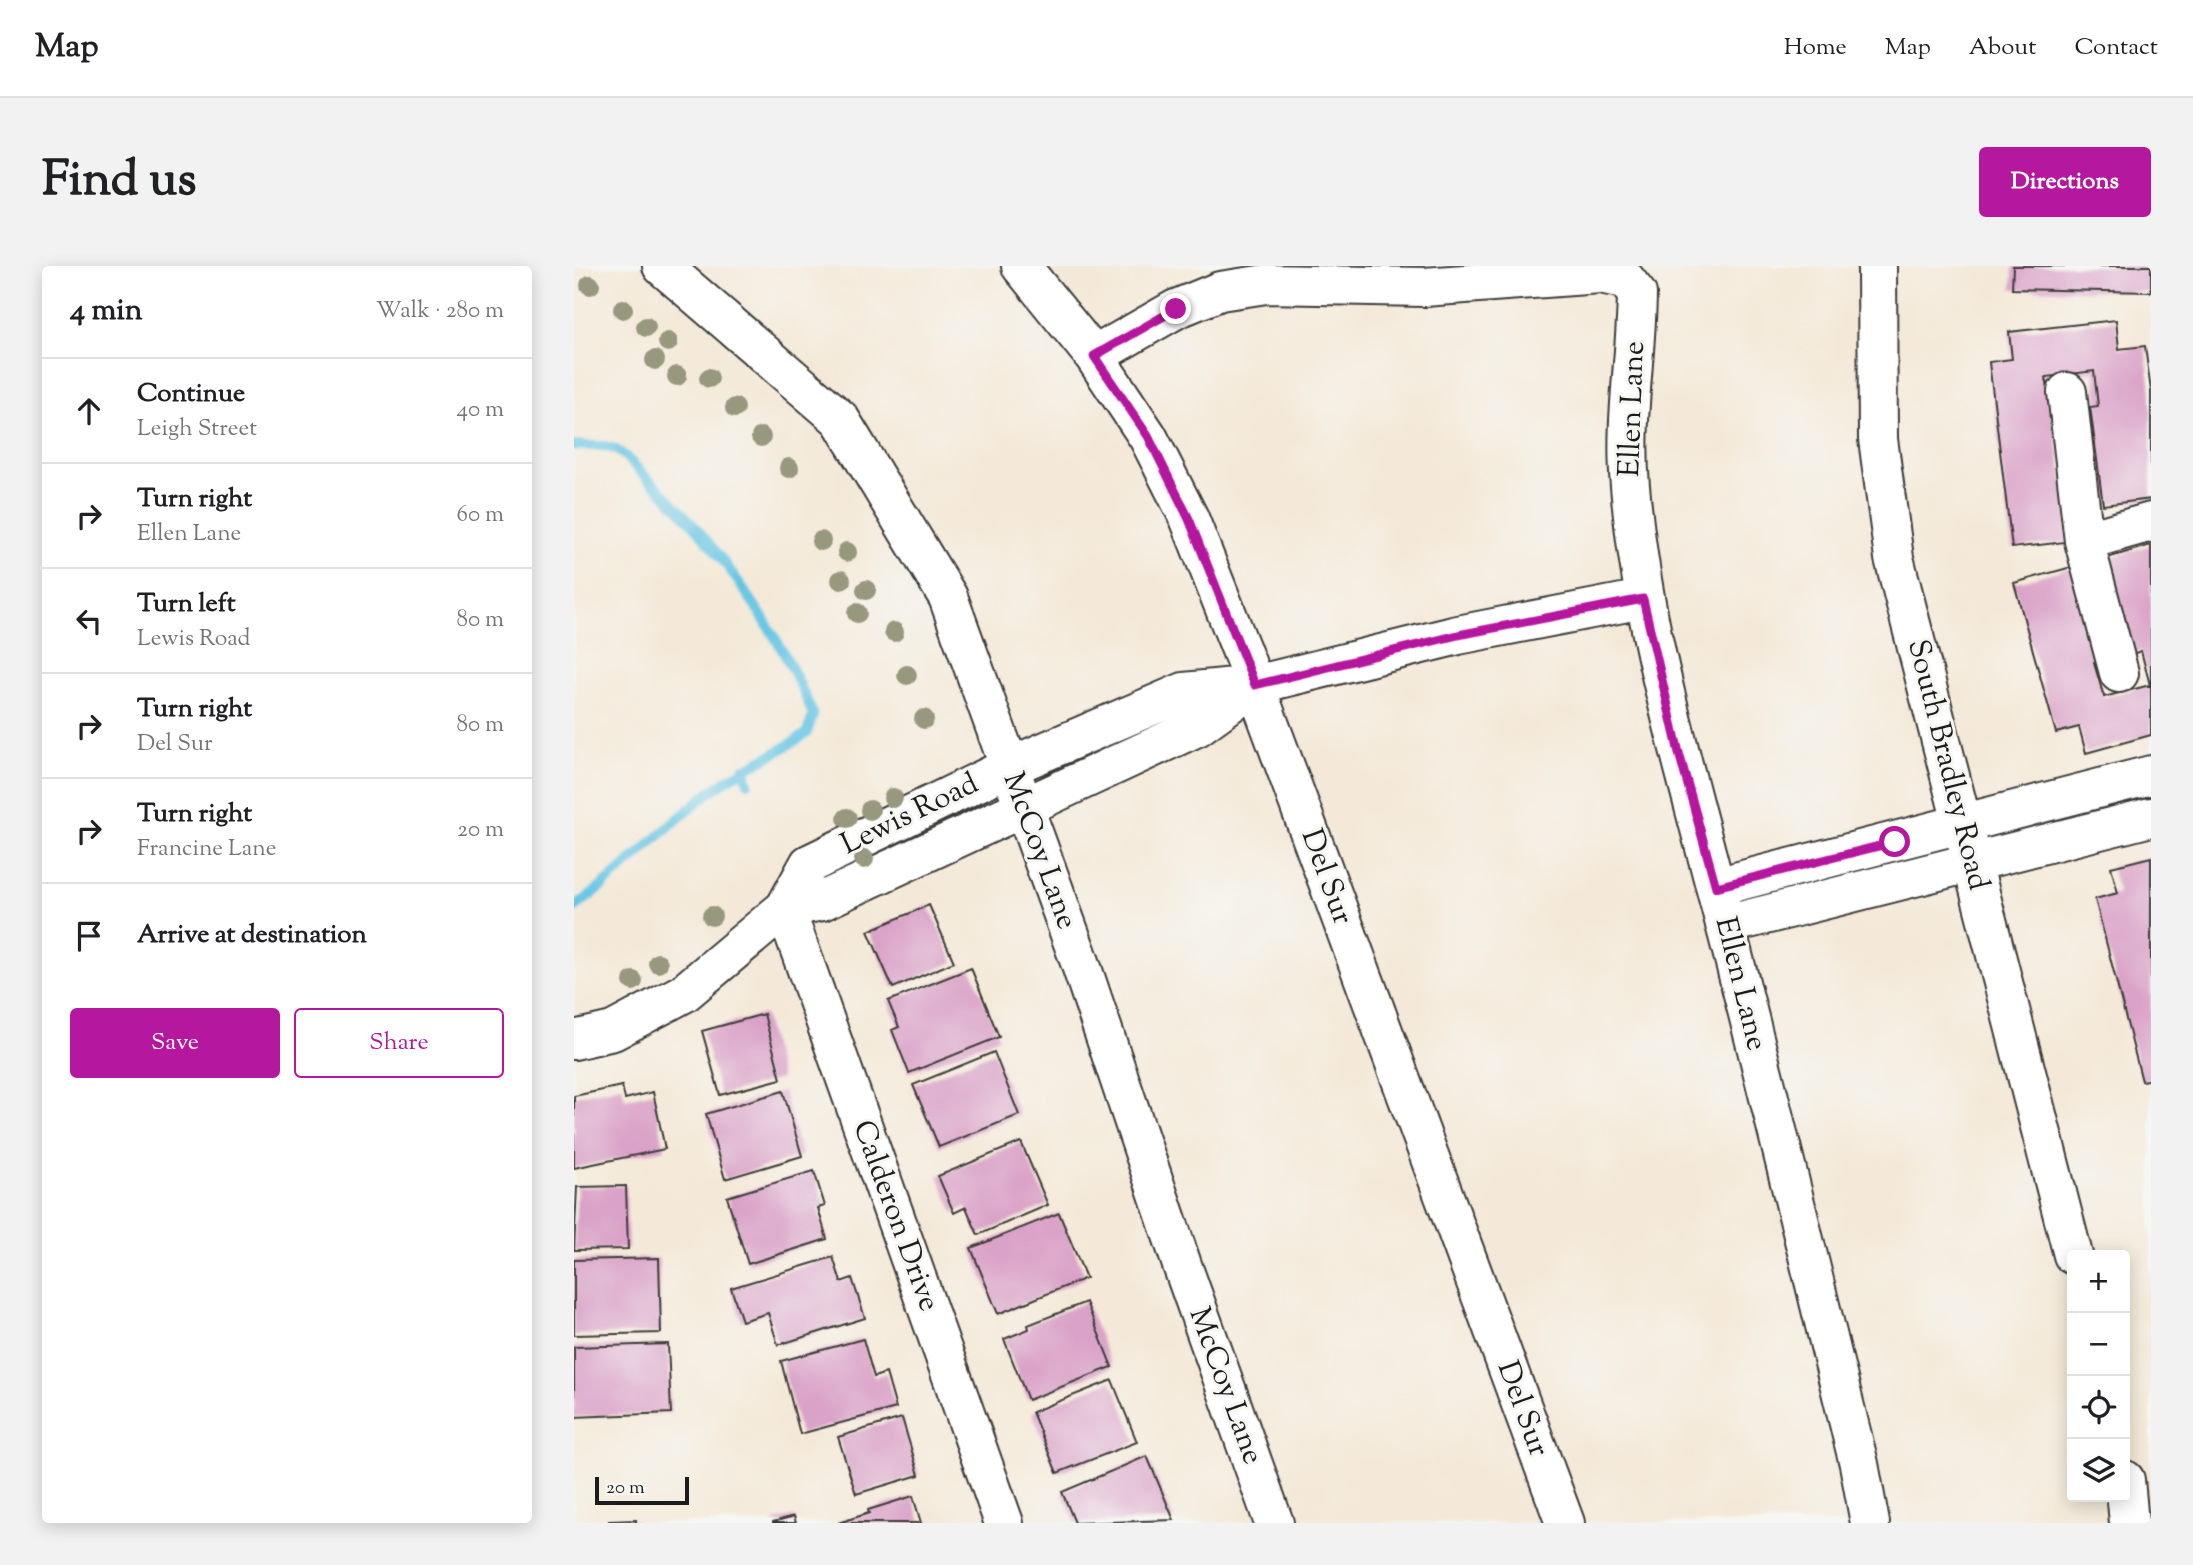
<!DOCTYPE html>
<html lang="en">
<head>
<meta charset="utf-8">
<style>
  :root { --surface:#fff; --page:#f2f2f2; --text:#202124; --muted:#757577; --line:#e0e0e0; --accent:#b5179e }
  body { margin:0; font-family:"Sorts Mill Goudy",serif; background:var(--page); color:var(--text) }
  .controls { position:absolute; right:21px; bottom:21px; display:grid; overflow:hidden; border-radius:7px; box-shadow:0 4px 18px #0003 }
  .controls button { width:63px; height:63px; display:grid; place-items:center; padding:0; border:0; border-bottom:2px solid var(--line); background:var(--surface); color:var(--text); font:35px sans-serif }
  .scale { position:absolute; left:21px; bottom:18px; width:94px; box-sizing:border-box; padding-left:7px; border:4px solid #1c1c1c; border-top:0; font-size:19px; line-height:24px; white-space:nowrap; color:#1c1c1c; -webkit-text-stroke:5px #f6f6f2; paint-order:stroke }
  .stop { position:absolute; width:21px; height:21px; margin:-16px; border:5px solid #b5179e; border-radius:50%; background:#fff }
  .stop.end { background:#b5179e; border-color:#fff; box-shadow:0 2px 7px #0008 }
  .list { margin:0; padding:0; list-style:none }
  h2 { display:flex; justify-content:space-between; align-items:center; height:91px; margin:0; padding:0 28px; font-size:30px }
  h2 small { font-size:23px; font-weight:400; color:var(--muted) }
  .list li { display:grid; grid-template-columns:46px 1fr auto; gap:21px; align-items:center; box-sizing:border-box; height:105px; padding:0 28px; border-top:2px solid var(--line) }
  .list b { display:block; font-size:26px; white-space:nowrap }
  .list p { margin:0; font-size:23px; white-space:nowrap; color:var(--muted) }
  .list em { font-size:23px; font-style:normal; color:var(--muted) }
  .actions { display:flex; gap:14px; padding:21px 28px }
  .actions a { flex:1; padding:16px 0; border:2px solid var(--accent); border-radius:7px; text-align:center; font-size:24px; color:var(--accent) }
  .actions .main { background:var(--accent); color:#fff }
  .icon { flex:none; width:38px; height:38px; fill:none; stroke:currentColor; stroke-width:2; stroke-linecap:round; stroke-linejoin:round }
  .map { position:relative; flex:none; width:1577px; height:1257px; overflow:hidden; border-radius:7px }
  header { display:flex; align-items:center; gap:42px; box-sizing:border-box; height:98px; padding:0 35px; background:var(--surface); border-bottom:2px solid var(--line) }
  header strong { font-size:33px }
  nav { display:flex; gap:38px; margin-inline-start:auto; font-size:24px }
  .intro { display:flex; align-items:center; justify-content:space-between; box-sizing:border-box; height:168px; padding:0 42px }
  h1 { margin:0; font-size:49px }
  .button { padding:18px 32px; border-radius:7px; background:var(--accent); color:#fff; font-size:24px; font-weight:700 }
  main { display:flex; gap:42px; padding:0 42px }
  aside { flex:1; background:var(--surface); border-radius:7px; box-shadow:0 4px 18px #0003 }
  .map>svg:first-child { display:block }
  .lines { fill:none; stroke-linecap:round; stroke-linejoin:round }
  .stream { stroke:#65c5e3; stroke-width:10 }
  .building { fill:#daa2c8 }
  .minor-casing { stroke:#3c3b38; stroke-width:42 }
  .minor { stroke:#fff; stroke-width:38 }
  .tree { fill:#98987e }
  .route { stroke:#b5179e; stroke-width:9 }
  .labels { text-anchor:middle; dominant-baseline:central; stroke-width:6; stroke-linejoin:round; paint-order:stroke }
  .street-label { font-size:30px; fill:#1c1c1c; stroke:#f6f6f2 }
</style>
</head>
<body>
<header>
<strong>Map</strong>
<nav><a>Home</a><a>Map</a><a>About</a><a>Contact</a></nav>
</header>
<div class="intro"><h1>Find us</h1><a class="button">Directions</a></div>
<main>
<aside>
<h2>4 min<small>Walk · 280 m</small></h2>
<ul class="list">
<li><svg class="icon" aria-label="ahead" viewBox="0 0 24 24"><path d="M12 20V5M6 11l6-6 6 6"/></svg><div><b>Continue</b><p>Leigh Street</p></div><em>40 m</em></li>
<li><svg class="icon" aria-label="right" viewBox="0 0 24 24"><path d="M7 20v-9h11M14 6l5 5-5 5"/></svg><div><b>Turn right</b><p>Ellen Lane</p></div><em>60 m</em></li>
<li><svg class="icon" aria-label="left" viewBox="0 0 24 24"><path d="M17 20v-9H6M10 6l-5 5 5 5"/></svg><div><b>Turn left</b><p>Lewis Road</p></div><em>80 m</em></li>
<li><svg class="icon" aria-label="right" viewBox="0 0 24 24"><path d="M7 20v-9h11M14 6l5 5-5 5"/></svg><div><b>Turn right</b><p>Del Sur</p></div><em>80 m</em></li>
<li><svg class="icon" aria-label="right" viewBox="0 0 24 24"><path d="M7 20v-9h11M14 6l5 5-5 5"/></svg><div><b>Turn right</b><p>Francine Lane</p></div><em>20 m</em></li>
<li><svg class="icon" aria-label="arrive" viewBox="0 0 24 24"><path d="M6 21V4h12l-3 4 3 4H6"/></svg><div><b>Arrive at destination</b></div></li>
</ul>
<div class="actions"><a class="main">Save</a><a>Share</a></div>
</aside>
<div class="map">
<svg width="1577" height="1257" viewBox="0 0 1577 1257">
  <rect width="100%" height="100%" fill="#f6f6f2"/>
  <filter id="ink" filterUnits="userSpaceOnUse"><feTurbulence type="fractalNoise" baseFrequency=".0143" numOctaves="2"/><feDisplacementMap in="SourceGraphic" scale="14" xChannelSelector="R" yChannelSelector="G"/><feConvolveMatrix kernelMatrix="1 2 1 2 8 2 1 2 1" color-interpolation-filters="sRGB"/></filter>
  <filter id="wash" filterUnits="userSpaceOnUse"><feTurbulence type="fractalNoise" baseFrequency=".00686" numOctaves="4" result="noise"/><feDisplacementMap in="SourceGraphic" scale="28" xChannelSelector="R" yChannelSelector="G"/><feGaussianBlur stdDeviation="1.57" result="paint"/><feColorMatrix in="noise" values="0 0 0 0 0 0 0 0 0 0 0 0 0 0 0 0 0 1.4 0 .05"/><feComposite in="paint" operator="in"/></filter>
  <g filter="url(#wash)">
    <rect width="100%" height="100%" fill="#f4e9d8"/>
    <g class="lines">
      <path class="stream" d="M0,179c14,3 29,-3 42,5 10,5 20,17 28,25 68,60 136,156 169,240l-6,18c-30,22 -66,35 -97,59 -47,36 -87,81 -136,116
        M170,502l4,15"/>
    </g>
    <g id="blocks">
      <path class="building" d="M1439,0h138v26l-139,-3z
        M1542,54l3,29 26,-3 6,45v108l-48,6 -13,-98 8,-1 -4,-35 -48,6 28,164 -62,7 -23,-186 23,-3 -3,-27z
        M1577,279v190l-65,18 -7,-26 -23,6 -42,-150 61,-17 26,96 -7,1 10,34 46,-12 -9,-34 -9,3 -25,-96z
        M1577,591v222l-9,2 -47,-182 23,-6 -7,-26z
        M355,639l25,57 -61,26 -25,-57z
        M397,702l28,69 -90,36 -17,-43 7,-3 -11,-26z
        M190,748l17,65 -61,16 -18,-64z
        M420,786l25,63 -80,32 -26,-62z
        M48,820l3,13 28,-7 12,57 -91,19v-72z
        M209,825l19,65 -77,23 -19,-65z
        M447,876l27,63 -70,30 -12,-28 -12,6 -16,-37z
        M240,905l11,35 -7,2 9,31 -79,25 -21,-67z
        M52,920l2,63 -54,1 3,-63z
        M485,947l27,65 -88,36 -27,-66z
        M259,991l8,25 11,-4 13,40 -87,27 -10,-32 -26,8 -11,-33z
        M85,992l2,75 -87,2v-75z
        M512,1036l26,65 -84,33 -24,-61 25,-10 -1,-4z
        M289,1073l11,38 12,-4 10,35 -96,26 -19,-73z
        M94,1078l3,69 -97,4v-70z
        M538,1114l25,62 -80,31 -25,-61z
        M328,1152l17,57 -63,19 -18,-57z
        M573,1190l27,64 -99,3 -13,-31z
        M339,1230l8,27h-83l31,-10 -1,-3z
        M220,1250l2,7h-23v-1z
        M62,1254v3h-27v-2z"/>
    </g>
  </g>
  <g filter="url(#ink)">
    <use href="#blocks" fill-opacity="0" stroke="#3c3b38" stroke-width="2"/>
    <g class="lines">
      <defs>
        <path id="minor" d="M88,0l178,153 108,178 132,365 102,303 92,258
          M447,0l73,90 54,81 41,81 66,167 310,838
          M1303,0l1,173 16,119 179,697
          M520,90l82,-47 44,-18 46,-7 158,3 176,-13 25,5 12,15c-1,65 -13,128 -7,192 12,140 50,265 85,400 51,192 96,385 144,578l11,59
          M1493,126l17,149 35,132
          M1510,275l67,-19
          M1142,621l435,-112
          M211,642l219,615
          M211,642l37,-7 375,-174 58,-42
          M1151,659l426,-108
          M0,774l39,-9 71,-38 101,-85 24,-44 200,-97 175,-75 71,-7 203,-50 185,-36
          M1551,1214l4,43"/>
      </defs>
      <use href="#minor" class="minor-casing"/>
      <use href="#minor" class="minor"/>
    </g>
    <g class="tree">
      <circle cx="16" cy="19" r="10"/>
      <circle cx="49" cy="43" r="10"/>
      <circle cx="72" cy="61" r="10"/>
      <circle cx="94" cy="76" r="10"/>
      <circle cx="81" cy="94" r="10"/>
      <circle cx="103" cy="110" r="10"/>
      <circle cx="135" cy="112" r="10"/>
      <circle cx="161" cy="142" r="10"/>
      <circle cx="187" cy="171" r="10"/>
      <circle cx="215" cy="202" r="10"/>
      <circle cx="247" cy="275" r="10"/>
      <circle cx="273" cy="286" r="10"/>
      <circle cx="267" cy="314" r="10"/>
      <circle cx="292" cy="324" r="10"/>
      <circle cx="283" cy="347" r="10"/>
      <circle cx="320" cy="366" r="10"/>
      <circle cx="333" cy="409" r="10"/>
      <circle cx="350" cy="453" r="10"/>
      <circle cx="319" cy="532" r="10"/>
      <circle cx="296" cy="544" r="10"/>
      <circle cx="273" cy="552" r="10"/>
      <circle cx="290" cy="593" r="10"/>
      <circle cx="138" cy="650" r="10"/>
      <circle cx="84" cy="697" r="10"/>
      <circle cx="59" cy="715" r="10"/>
    </g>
  </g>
  <g class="lines" filter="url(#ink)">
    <path class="route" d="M602,43l-82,47 54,80 41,83 66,166 203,-50 185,-36 36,154 37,134 179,-45"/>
  </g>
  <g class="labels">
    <g class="street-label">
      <text transform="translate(1059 143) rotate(-88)">Ellen Lane</text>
      <text transform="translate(1373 499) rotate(76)">South Bradley Road</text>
      <text transform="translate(336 549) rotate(-26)">Lewis Road</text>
      <text transform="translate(465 585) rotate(70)">McCoy Lane</text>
      <text transform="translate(752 611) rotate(70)">Del Sur</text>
      <text transform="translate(1166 718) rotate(76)">Ellen Lane</text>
      <text transform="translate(321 950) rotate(70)">Calderon Drive</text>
      <text transform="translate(651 1120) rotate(70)">McCoy Lane</text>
      <text transform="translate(948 1143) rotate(70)">Del Sur</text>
    </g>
  </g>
</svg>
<div class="controls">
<button>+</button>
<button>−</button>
<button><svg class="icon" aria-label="locate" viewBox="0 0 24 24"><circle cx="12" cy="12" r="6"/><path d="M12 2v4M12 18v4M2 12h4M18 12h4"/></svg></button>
<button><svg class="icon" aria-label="layers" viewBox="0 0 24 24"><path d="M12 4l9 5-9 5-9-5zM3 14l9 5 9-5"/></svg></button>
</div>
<div class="scale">20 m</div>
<div class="stop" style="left:1321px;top:576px"></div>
<div class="stop end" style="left:602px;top:43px"></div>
</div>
</main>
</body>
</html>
